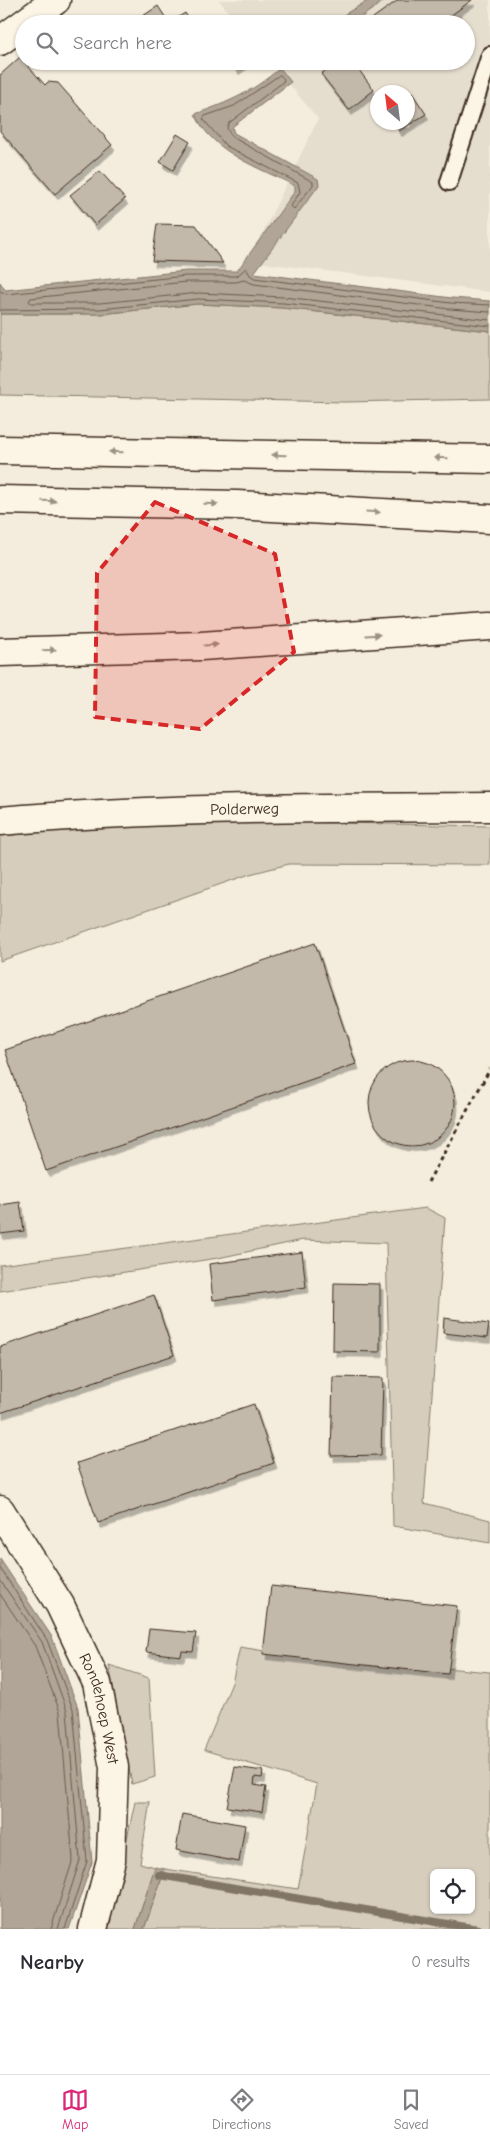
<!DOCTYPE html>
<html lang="en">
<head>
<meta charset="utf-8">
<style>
  :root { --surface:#fff; --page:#f7f7f7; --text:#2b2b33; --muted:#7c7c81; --line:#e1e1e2; --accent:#db2777 }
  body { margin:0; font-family:"Comic Neue",sans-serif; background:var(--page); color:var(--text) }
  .controls { position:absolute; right:15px; bottom:15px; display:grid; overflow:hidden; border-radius:8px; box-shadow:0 1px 4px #0004 }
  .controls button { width:45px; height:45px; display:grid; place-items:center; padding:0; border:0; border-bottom:1px solid var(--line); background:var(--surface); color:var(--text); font:25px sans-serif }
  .compass { position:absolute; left:370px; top:85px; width:45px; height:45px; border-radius:50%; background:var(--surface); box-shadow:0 1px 4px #0004; rotate:332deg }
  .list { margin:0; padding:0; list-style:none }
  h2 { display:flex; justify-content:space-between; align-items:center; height:65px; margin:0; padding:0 20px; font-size:21px }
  h2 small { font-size:16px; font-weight:400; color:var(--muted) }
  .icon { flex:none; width:28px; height:28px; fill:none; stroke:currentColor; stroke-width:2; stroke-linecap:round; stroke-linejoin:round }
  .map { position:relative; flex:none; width:490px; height:1929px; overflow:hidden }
  .search { position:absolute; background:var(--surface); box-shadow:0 1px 4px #0004; left:15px; right:15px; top:15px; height:55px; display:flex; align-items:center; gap:12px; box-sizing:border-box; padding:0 18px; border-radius:28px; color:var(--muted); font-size:19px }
  .sheet { height:145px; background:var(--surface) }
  nav { display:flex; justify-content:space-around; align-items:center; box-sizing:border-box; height:70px; border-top:1px solid var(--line); background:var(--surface); font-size:14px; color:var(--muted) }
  nav a { display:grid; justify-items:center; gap:2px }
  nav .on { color:var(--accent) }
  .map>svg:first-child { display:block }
  .built { fill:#e5ddce; fill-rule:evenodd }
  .green { fill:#d6cdbd; stroke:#887c6e; fill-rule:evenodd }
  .water { fill:#b0a596; stroke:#817466 }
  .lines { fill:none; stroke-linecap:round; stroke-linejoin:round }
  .shore { stroke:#6a5b4e; stroke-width:1 }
  .stream { stroke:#817466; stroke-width:8 }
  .building { fill:#c3b9aa; stroke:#3b2a1e; filter:url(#shadow) }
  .lane-casing { stroke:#3b2a1e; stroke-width:20 }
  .street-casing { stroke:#3b2a1e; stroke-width:31 }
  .highway-casing { stroke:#3b2a1e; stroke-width:31 }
  .path { stroke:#3b2a1e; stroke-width:3; stroke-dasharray:4 4; stroke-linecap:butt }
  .lane { stroke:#fcf5e5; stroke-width:16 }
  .street { stroke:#fcf5e5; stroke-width:28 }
  .highway { stroke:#fcf5e5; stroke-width:28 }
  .oneway { fill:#9c9082 }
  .marked { fill:#d62828; fill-opacity:0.2; stroke:#d62828; stroke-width:4; stroke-dasharray:10 6; stroke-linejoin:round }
  .labels { text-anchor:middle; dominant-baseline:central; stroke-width:5; stroke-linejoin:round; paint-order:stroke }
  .street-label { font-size:16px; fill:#3b2a1e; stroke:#fcf5e5 }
</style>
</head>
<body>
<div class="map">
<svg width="490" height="1929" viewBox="0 0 490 1929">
  <defs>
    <filter id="shadow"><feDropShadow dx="3" dy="5.5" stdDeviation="0" flood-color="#0004"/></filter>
  </defs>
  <rect width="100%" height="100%" fill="#f4eddd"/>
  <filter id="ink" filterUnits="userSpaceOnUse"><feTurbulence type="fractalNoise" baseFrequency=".02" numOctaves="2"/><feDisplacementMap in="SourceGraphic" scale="10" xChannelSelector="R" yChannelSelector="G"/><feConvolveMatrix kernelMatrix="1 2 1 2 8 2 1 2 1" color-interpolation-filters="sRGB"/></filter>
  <g filter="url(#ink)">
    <path class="built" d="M219,0h271v292l-241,-31 69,-142 -48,-58h196v-37h-228zM378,92h30v30h-30z"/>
    <path class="green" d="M198,304l84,4 208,23v68l-145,3 -345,-7v-81h100z
      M290,822l200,4v39l-201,-1 -39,10 -250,87v-125l90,-8z
      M426,1208l19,10 -21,285 66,17v23l-97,-17 -7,-283 -83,-3 -85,18 -218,33v-26z
      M240,1647l37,6 213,19v257h-346l21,-60 133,20 19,-105 -113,-34 28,-67zM434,1873h37v37h-37z
      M109,1665l40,13 6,99 -23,7z
      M135,1802h15l-10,61 15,4 -20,62h-28z"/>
    <path class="water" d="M369,0h16l-33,24h-13l6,-10z
      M280,68l11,14 -59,45 2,6 84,46 1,6 -65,88 198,25 38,3v30l-208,-23 -84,-4 -98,10h-100v-32l5,8 181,-19h51l58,-80v-5c-36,-19 -82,-32 -100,-72 35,-12 57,-22 85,-46z
      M0,1559l52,78 26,71 14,154 -23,67h-69z
      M155,1867l10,2 -21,60h-9z"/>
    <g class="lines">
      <path class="shore" d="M280,75l4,4 -1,3 -54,41 -2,5 5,9 81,45v3l-19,24 -3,-3 9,-14 -2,-9 -72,-37 -23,-27 2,-3 29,-10z
        M0,291l6,3 180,-18h51l9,-8 4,7 4,3 197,25 39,2
        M0,310l100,-1 98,-10 85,4 207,23
        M490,312l-40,-3 -196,-25 -10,-4 -8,2h-50l-155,16 -2,3 2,2h69l99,-10 84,4 207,23
        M0,1568l47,72 26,69 14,152 -22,68
        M0,1580l42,62 25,69 13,149 -22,69
        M0,1594l35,52 25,66 13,147 -22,70"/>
      <path class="stream" d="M159,1875l319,54"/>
    </g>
    <path class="building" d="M398,0h74l-33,24h-62l-4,-6z
      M158,6l11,17 16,-10 7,11h-53l-2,-4z
      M20,57l25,28 3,-3 10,1 54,62 -57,49 -55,-63v-56z
      M231,61h17l-12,8z
      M338,61h14l22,29 -25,20 -28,-36z
      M412,93l14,21 -27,17 -5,-9h14v-27z
      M177,134l13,8 -17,28 -13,-8z
      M100,171l25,28 -30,26 -25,-30z
      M157,224l39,1 27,38 -71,-2z
      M315,943l41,121 -310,107 -41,-121z
      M369 1103a43 43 0 1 1 86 0a43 43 0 1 1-86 0Z
      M20,1202l4,29 -24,3v-29z
      M302,1252l4,35 -93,13 -4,-36z
      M334,1283l46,1v68l-47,-1z
      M154,1295l20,60 -174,58v-66z
      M444,1318l45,6 -2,14 -44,-5z
      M333,1377l50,1 -2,77 -50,1z
      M254,1404l20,59 -176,60 -21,-60z
      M271,1586l186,20 -9,68 -185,-20z
      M149,1629l47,4 -3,19 -11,-1 -1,5 -35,-4z
      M235,1767l28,4 -1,7 -7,-1 -1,8 12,2 -4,25 -35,-5z
      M182,1814l63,11 -6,37 -63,-12z"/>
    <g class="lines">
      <defs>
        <path id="lane" d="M449,182l41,-127"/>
        <g id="street">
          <path d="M0,41l56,-41"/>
          <path id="s1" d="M0,821c163,-14 327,-13 490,-14"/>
          <path id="s2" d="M0,1510l60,95 37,78 17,84 -3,93 -18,69"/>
        </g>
        <path id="highway" d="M0,450l490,9
          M0,500l237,5 253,14
          M0,652l201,-6 289,-20"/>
      </defs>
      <use href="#lane" class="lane-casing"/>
      <use href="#street" class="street-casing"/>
      <use href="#highway" class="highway-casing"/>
      <path class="path" d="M428,1182l62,-113"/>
      <use href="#lane" class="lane"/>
      <use href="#street" class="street"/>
      <use href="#highway" class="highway"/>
    </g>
    <defs><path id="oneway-solid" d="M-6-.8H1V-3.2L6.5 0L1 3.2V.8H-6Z" transform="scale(1.25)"/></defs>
    <g class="oneway">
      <use href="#oneway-solid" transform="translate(116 452) rotate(-179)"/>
      <use href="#oneway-solid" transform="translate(279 455) rotate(-179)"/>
      <use href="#oneway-solid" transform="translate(441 458) rotate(-179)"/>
      <use href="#oneway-solid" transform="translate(49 501) rotate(1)"/>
      <use href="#oneway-solid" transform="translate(211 504) rotate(1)"/>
      <use href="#oneway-solid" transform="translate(373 512) rotate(3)"/>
      <use href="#oneway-solid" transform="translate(373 635) rotate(-4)"/>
      <use href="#oneway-solid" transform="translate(211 645) rotate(-4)"/>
      <use href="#oneway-solid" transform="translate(49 650) rotate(-2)"/>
    </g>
  </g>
  <path class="marked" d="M155,502l120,52 19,98 -94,77 -105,-12 2,-144z"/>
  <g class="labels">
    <g class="street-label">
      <text stroke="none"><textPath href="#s1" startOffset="245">Polderweg</textPath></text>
      <text stroke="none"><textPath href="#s2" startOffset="224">Rondehoep West</textPath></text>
    </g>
  </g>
</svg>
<div class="controls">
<button><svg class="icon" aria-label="locate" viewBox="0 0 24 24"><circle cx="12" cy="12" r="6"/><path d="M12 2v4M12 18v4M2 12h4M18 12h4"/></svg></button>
</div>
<svg class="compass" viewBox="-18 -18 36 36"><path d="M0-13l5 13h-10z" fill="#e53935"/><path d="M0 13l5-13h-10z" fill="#7c7c81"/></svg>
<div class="search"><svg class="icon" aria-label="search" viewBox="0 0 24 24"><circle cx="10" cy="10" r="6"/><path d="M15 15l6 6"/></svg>Search here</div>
</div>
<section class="sheet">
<h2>Nearby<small>0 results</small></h2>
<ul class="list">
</ul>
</section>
<nav>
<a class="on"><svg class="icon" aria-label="map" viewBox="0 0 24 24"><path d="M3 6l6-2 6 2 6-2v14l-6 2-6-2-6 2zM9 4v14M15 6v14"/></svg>Map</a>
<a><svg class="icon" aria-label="directions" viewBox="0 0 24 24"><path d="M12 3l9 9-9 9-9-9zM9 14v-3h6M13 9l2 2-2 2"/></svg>Directions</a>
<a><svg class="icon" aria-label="saved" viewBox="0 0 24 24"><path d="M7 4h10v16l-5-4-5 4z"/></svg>Saved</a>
</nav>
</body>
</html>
